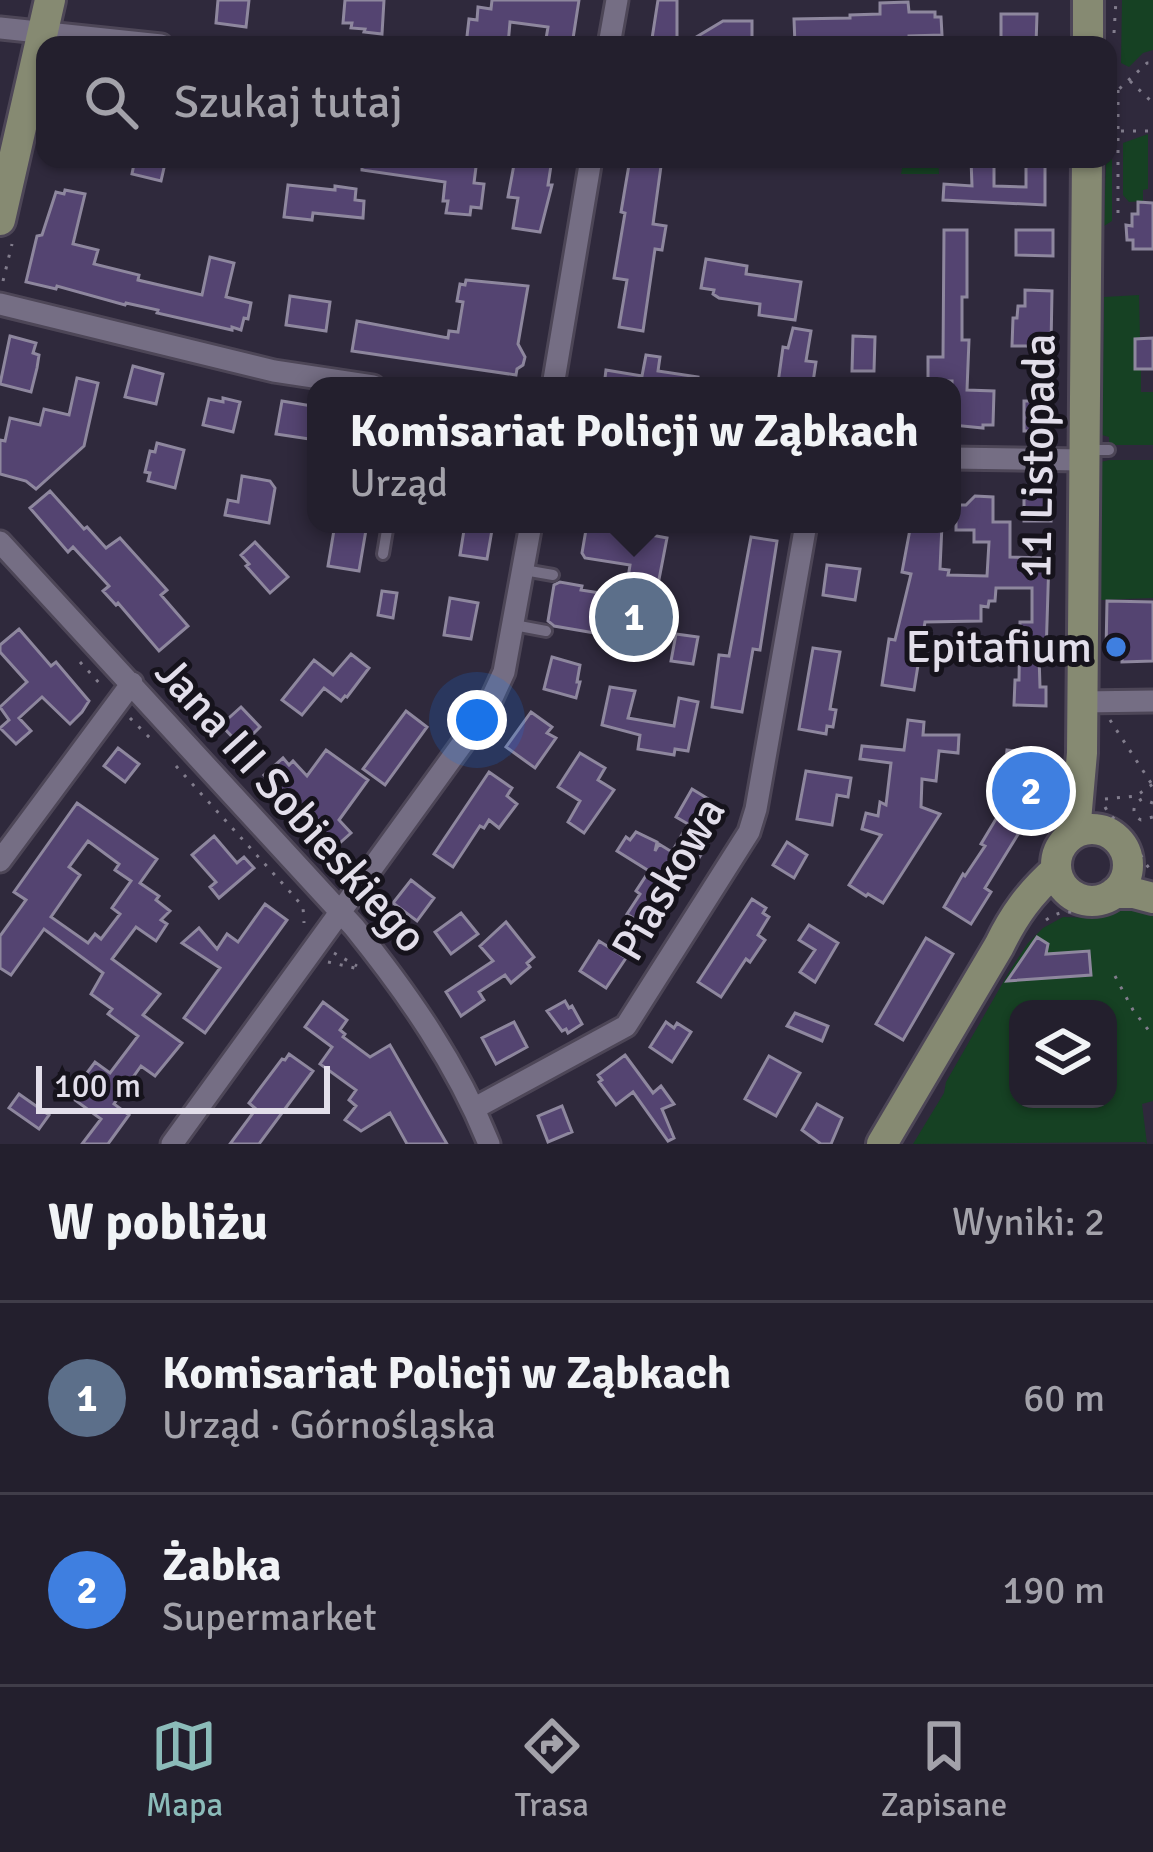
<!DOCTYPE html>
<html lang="pl">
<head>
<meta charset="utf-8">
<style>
  :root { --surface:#231f2d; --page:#2f2c39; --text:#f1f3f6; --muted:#a3a2aa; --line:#403d49; --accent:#8bbbb9 }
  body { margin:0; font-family:Signika,sans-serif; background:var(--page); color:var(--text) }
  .controls { position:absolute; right:36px; bottom:36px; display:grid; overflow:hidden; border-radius:24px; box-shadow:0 3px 9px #0004 }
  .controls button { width:108px; height:108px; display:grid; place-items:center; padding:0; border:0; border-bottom:3px solid var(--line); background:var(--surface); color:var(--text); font:60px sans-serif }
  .scale { position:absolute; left:36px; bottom:30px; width:294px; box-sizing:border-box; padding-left:12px; border:6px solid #e2deea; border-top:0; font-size:33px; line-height:42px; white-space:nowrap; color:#e2deea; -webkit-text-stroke:9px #16131c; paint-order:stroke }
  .you { position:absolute; left:477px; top:720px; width:42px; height:42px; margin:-30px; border:9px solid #fff; border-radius:50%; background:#1a73e8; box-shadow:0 0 0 18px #1a73e833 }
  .badge { display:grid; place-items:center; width:78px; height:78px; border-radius:50%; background:var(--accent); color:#fff; font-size:39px; font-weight:700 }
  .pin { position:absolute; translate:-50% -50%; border:6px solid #fff; box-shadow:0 3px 12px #0006 }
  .popup { position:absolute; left:307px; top:377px; width:654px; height:156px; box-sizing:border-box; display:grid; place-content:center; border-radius:24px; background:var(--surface); filter:drop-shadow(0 3px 9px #0005); font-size:39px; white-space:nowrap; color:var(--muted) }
  .popup b { font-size:45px; color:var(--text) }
  .popup::after { content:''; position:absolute; left:50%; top:100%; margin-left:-24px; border:24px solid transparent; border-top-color:var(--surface) }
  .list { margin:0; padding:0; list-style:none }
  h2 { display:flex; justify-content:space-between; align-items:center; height:156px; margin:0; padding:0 48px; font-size:51px }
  h2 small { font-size:39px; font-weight:400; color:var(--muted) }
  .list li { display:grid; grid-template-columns:78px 1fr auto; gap:36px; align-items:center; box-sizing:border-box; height:192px; padding:0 48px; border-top:3px solid var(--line) }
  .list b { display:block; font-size:45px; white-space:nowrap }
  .list p { margin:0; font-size:39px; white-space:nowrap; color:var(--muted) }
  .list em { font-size:39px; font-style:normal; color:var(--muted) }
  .icon { flex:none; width:66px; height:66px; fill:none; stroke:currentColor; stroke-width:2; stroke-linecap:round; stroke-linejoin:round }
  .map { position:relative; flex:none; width:1153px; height:1144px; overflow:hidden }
  .search { position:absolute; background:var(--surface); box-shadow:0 3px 9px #0004; left:36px; right:36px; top:36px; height:132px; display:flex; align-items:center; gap:30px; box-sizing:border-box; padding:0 42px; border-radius:24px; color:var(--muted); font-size:45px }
  .sheet { height:540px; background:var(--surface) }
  nav { display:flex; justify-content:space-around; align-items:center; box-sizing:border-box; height:168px; border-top:3px solid var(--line); background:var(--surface); font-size:33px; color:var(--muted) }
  nav a { display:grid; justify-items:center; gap:6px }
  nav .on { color:var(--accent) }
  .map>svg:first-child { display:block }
  .green { fill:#164123; fill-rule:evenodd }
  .building { fill:#544471; stroke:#8e879e; stroke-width:3; fill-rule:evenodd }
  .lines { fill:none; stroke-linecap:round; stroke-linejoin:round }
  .lane-casing { stroke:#4d4657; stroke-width:16 }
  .street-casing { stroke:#4d4657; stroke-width:27 }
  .secondary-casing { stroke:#4d4657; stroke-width:36 }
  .path { stroke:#827d8d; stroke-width:3; stroke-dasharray:3 9; stroke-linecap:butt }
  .lane { stroke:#756e84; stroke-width:10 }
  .street { stroke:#756e84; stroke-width:21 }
  .secondary { stroke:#868a72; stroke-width:30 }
  .shop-dot { fill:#3f7fe0; stroke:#16131c; stroke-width:4.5 }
  .labels { text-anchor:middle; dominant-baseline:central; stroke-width:10; stroke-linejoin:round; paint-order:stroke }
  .street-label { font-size:45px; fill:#e2deea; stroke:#16131c }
  .poi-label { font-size:45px; fill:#e2deea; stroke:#16131c; text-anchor:end }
</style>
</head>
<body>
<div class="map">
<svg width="1153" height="1144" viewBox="0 0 1153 1144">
  <rect width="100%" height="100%" fill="#2f293c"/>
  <path class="green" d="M1122,0h31v50l-10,3 -14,14 -8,-4z
    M1108,103h4v118l-8,5z
    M1148,134v55l-5,1v11l-14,1 -6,-7v-52z
    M904,159h34l1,15h-38z
    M1139,295l1,44 -5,1v28l6,1v23h12v53h-44v-8l-7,-2 2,-138z
    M1109,460h44v138l-53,2 1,-138z
    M1126,909l27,7v185l-11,3 5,40 -3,-2 -231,2 31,-51 2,-11 63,-110 19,-29 15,-15 20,-11 34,1zM1018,1009h90v90h-90z"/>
  <path class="building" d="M218,0h31l-3,27 -30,-4z
    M345,0h39l-2,34 -18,-2 1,-3 -14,-1 1,-5h-9z
    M492,0h87l-7,45h-27l3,-18 -38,-5 -2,23h-42l3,-26 8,1 1,-13 13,2z
    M658,0h19v45h-26z
    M908,2l1,10h26v5h6l1,18 -33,1v5l-26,1v3h-88l-1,-26 56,-1v-3l30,-1v-11z
    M1001,14h36l-1,31h-35z
    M723,21h29v24h-69z
    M135,159h31l-5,22 -29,-7z
    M362,159h115l-3,24 10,1 -3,24 -10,-1 -1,8 -24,-2 2,-12h-5l2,-19 -83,-12z
    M515,159h37l-4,26h4l-12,47 -27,-4 5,-30 -10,-1z
    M630,159h32l-9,65 13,2 -4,24 -7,-1 -12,82 -24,-4 8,-47 -13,-2 11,-65 -4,-1z
    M971,159h23v27l32,1v-28h19v46l-102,-5 1,-16 28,2z
    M288,185l47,5v-4l21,3 -1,11 9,1 -1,17 -50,-5 -1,7 -28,-3z
    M65,190l20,4 -12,50 25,6 -4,14 45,11 -1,5 64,15 8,-38 24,6 -8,34 25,6 -3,16 -4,-1 -3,12 -9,-3v3l-75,-17 1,-3 -32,-7 -1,2 -68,-19 -1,3 -30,-7 11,-46 5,-1 14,-43 8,2z
    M1138,202l15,1v46h-20v-9h-6l-1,-15 6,1v-12h6z
    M944,230h23v67h-5v43h7l-2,50 27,1 -1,34h-10v3l-31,-3v-44h-24v-24h15z
    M1016,230h37v26l-37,-1z
    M706,259l41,7 -1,8 55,8 -6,38 -36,-5 1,-11 -41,-6 -6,-4 1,-4 -13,-2z
    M466,280l62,6 -10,58 7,13 -2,8 -6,4 -1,6 -164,-24 5,-30 91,17 1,-7 9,1 5,-30 -6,-1 3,-17 5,1z
    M1025,290l27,1 -1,55h-39l1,-28h4l1,-12h7z
    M290,296l40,6 -4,29 -40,-6z
    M793,328l18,3 -5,30 10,1 -3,20 -10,-1v5l-25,-3 5,-36 5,1z
    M10,336l26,7 -3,10 6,2 -2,13 -6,24 -31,-8z
    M853,336l22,1 -1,34h-22z
    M1153,338v31h-18v-30z
    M646,355l14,2 -2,14 40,6 -1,9h-93l2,-16 36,6z
    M133,366l30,8 -7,30 -31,-7z
    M77,378l21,5 -14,63 -48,43 -10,-8 -26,-7v-34l5,1 5,-23 30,7 4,-16 25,6z
    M223,398l17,4 -7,30 -30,-7 6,-26 14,3z
    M282,401l30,5 -1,5 5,1v28l-40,-6z
    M1024,401h27v30h-27z
    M157,443l27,7 -9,38 -27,-7 2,-8 -5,-1 5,-21 5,1z
    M242,476l28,5 5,7 -6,35 -44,-8 3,-15 10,2z
    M1024,490h27v31h-27z
    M50,491l34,38 3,-2 19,21 14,-10 47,52 -6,5 27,31 -29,25 -41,-48 -2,2 -13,-14 6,-5 -36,-39 -5,5 -38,-44z
    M975,496l18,1v25h17v35l39,1 -3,97h-7l1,32h6v19l-32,-1 1,-25h4l1,-58h12v-34h-36l-1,13h-6l-1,6 -7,-1v15l-56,1 -11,68 -32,-5 7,-46 6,1 16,-66 -9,-2 9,-48h31l-2,45 9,1 -1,5 39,1 2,-34h-15v-12h-18v-25h10z
    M335,524h32l-8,47 -31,-5z
    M465,524h28l-6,35 -27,-4z
    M587,524h30l-1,8 29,6 1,-4 21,4 -11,57 5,1 -16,59 -29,-5 2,-13 -64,-11 -6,-5 6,-36 6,-3 22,4 -1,4 44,7 5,-32 -45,-7 -3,-5z
    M751,537l26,4 -17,109 -7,-1 -11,63 -30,-5 7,-52 10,1z
    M255,542l33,35 -18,16 -24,-27 3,-2 -8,-9z
    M827,565l33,4 -5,31 -32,-5z
    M382,591l15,2 -4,25 -15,-3z
    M450,598l28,5 -7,36 -27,-4z
    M1107,601l46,1v59l-31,1v-4h-7v-5l-9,-1z
    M19,629l32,37 5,-4 33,39 -7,11 -12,12 -28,-27 -23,21 12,13 -15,13 -16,-16 9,-8 -9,-13 27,-25 -27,-30v-7z
    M676,634l22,3 -5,27 -22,-3z
    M813,648l27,4 -10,57 6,1 -3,17 -6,-1 -1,8 -27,-5z
    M351,654l18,14 -22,29 -2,-1 -4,5 -17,-13 -22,27 -20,-15 32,-40 19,15z
    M552,657l28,8 -3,17h3l-4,16 -32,-9z
    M610,687l25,4 -7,27 46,8 5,-28 19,4 -10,49 -13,-2 -1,6 -36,-6 2,-14 -38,-10z
    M241,707l19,20 -19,19 -20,-21z
    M406,711l21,16 -42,58 -22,-16z
    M531,712l21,15 -5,6 9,5 -21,30 -29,-21z
    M908,720l16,2 -1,13h36l-1,18 -19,-2 -3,30 -14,-2 -1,28 19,7 -57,89 -15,-9 -2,2 -17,-11 32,-50 -19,-6 4,-16 12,3 2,-14 6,3 5,-42 -31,-4 2,-13 42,4z
    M118,748l21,16 -14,18 -21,-16z
    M326,750l42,30 -29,40 12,13 -18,16 -17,-17 4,-4 -35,-38 -4,3 -17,-18 19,-17 6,7 4,-4 14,15z
    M1007,750l38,4 -5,48 -38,-4z
    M580,753l25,15 -7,12 16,10 -30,43 -16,-11 12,-21 -22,-14z
    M806,771l45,7 -3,19 -11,-2 -5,30 -35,-6z
    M489,772l23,16 -5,8 10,8 -18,24 -10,-8 -5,8 -4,-2 -27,41 -19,-13z
    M692,789l28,17 -14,23 8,5 -61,97 -26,-17 13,-20 -4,-3 13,-20 -32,-20 9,-14 4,3 6,-8 21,10 -2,9 4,-7 13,8 16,-28 -12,-7z
    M77,803l80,56 -17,24 19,13 -3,4 14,11 -9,9 6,4 -11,17 -20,-14 -24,32 48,35 -17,21 39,28 -27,33 -14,-10 -27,38 15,11 -21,29h-26l19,-25 -37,-27 11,-16 6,5 14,-19 15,11 28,-37 -30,-22 4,-5 -21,-15 12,-21 -59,-44 -33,46 -11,-7v-32l26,-36 -12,-8zM88,841l31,23 -4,6 16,11 -19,27 8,6 -19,25 -6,-5 -7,9 -37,-26 29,-42 -11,-8z
    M1002,809l23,14 -40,65 6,4 -20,32 -27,-17 19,-33 2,2 20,-30 -4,-2z
    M214,836l23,27 7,-6 10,11 -35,30 -9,-11 6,-5 -24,-27z
    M787,842l20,13 -13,23 -21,-13z
    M411,880l23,18 -17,23 -24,-18z
    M752,899l14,9 -3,5 6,4 -11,18 7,5 -15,22 -4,-3 -25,38 -23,-15z
    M265,904l22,16 -82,113 -21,-15 36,-50 -38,-25 17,-15 18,21 10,-15 11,8z
    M461,913l17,21 -27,20 -16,-22z
    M506,922l28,35 -7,6 3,4 -19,16 -6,-8 -26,17 5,8 -23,16 -15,-24 47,-31 -13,-15z
    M809,925l29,18 -23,39 -15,-10 15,-22 -16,-10z
    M1037,937l11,7 -2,10 43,-3 2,24 -84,6z
    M926,938l27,16 -50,86 -27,-16z
    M599,941l27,17 -20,30 -26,-17z
    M565,1001l4,7 3,-2 10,18 -14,9 -2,-4 -4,2 -15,-20z
    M323,1002l24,18 -7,10 5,4 -2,3 27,20 20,-12 57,99h-40l-17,-31 -29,18 -16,-11 11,-14 -7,-6 7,-10 -36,-26 12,-17 -27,-20z
    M795,1013l33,13 -6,15 -35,-15z
    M514,1022l13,25 -31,17 -14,-26z
    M666,1022l8,6 3,-5 14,9 -19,30 -22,-15z
    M289,1054l24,17 -54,73h-29l26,-35 -7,-6 33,-44 3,1z
    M625,1055l28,38 8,-7 13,18 -12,5 12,29 -6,3 -35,-49 -17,13 -17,-23 3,-2 -4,-5z
    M769,1056l31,17 -24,43 -31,-17z
    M19,1094l30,21 -10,14 -30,-21z
    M817,1104l25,14 -11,26h-10l-19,-14z
    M562,1106l10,26 -24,10 -10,-26z"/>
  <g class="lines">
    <defs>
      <path id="lane" d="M1086,450h23
        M383,554l5,-30
        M524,570l29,5
        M514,625l32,6"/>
      <path id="street" d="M0,28l161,17
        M609,45l8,-45
        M0,304l274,67 99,15
        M553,386l38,-227
        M952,458l131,2
        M0,542l354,385c54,67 103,137 135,217
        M1081,702l72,-1
        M0,861l132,-178
        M475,1108l151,-82 123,-194 7,-23 50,-285
        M172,1144l314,-433 18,-39 27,-148"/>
      <path id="secondary" d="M1088,45v-45
        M0,220l50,-220
        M1056 865a36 36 0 1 1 72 0a36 36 0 1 1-72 0Z
        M1075,832l7,-79 5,-594
        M1114,893h20l19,5
        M882,1144l117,-198c15,-31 31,-53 57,-76"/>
    </defs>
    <use href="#lane" class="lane-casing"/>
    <use href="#street" class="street-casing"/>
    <use href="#secondary" class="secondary-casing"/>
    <path class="path" d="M1114,33l2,-33
      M1130,81l23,22
      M1108,90h10l29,-27h6
      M1118,90v130
      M1121,131h28
      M3,281l9,-37
      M80,662l22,24
      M130,718l23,23
      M1110,720l41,63
      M176,766l116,128 11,13 1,16
      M1105,799l31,-3 17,-12
      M1153,803l-11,-4c-10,5 -11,16 -1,21l12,-3
      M1105,807c6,11 14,15 22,25 11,12 13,27 24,38
      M1046,920c19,-14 33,-5 54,-7
      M334,953l23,13
      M328,962l31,7
      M1115,976l18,34 20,26"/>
    <use href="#lane" class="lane"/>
    <use href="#street" class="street"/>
    <use href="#secondary" class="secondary"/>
  </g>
  <circle class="shop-dot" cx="1116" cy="647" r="12"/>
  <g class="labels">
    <g class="street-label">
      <text transform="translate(1038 456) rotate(-89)">11 Listopada</text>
      <text transform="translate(291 805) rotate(48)">Jana III Sobieskiego</text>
      <text transform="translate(669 879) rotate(-60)">Piaskowa</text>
    </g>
    <g class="poi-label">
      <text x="1092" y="647">Epitafium</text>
    </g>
  </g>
</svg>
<div class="controls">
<button><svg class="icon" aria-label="layers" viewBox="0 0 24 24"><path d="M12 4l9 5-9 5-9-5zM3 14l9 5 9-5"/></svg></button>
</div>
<div class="scale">100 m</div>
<div class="you"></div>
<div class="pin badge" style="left:634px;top:617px;background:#5c6f8a">1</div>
<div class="popup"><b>Komisariat Policji w Ząbkach</b>Urząd</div>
<div class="pin badge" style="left:1031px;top:791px;background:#3f7fe0">2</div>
<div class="search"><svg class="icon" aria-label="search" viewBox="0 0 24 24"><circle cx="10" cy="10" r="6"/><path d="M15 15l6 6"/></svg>Szukaj tutaj</div>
</div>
<section class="sheet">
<h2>W pobliżu<small>Wyniki: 2</small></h2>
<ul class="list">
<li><span class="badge" style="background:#5c6f8a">1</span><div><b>Komisariat Policji w Ząbkach</b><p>Urząd · Górnośląska</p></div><em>60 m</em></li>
<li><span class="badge" style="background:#3f7fe0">2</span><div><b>Żabka</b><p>Supermarket</p></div><em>190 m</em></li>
</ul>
</section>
<nav>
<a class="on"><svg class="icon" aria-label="map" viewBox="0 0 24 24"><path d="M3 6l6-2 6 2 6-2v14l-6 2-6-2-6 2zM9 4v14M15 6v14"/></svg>Mapa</a>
<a><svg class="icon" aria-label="directions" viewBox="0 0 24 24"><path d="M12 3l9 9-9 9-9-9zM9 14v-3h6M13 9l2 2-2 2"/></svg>Trasa</a>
<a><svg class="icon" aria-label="saved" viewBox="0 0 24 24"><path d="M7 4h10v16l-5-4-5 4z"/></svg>Zapisane</a>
</nav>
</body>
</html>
